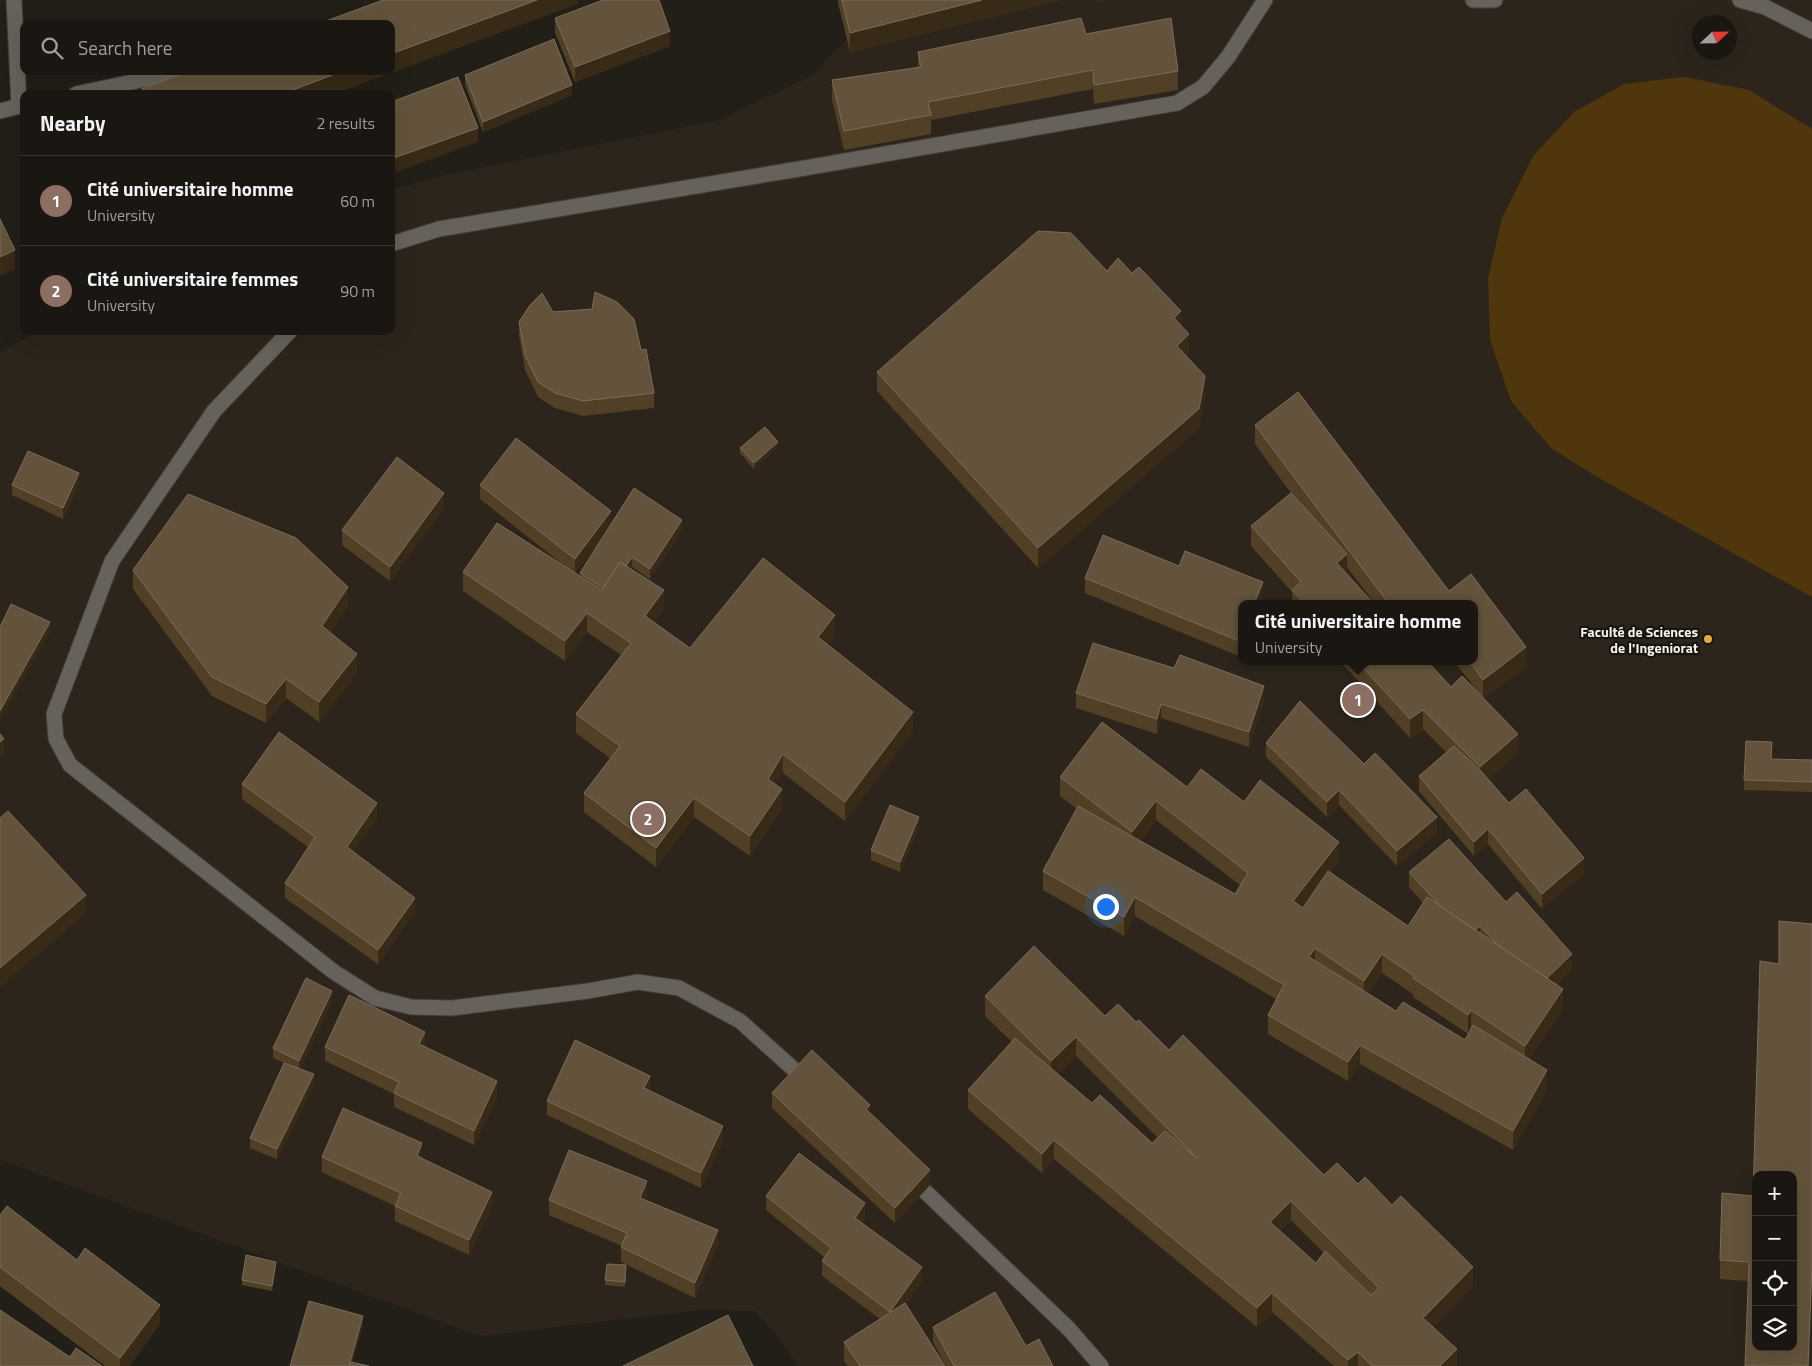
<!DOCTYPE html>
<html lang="en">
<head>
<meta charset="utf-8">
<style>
  :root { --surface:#1a1612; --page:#231f1b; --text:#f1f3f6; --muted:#9f9f9f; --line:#383532; --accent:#7c3aed }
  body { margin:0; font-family:"Titillium Web",sans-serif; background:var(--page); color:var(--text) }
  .controls { position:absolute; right:15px; bottom:15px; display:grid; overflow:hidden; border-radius:10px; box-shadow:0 5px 20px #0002 }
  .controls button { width:45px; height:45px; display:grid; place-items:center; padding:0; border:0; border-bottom:1px solid var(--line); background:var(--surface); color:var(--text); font:25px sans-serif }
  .compass { position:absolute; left:1692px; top:15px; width:45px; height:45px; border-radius:50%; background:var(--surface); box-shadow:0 5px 20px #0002; rotate:68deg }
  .you { position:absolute; left:1105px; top:906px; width:18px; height:18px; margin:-12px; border:4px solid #fff; border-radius:50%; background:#1a73e8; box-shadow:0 0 0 8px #1a73e833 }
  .badge { display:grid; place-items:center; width:32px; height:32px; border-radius:50%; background:var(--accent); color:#fff; font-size:16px; font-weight:700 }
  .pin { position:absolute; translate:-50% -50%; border:2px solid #fff; box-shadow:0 1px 5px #0006 }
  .popup { position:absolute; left:1238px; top:600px; width:240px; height:65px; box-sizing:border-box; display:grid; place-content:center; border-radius:10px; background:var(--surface); filter:drop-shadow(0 1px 4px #0005); font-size:16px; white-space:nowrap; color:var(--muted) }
  .popup b { font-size:19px; color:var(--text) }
  .popup::after { content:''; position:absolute; left:50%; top:100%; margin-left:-10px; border:10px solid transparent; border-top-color:var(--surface) }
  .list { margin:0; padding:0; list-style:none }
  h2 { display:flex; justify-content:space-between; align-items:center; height:65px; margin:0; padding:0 20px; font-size:21px }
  h2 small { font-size:16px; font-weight:400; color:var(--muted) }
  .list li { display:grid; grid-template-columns:32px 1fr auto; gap:15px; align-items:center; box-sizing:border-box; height:90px; padding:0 20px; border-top:1px solid var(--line) }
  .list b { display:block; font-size:19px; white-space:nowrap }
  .list p { margin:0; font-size:16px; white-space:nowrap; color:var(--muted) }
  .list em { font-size:16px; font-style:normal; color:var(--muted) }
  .icon { flex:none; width:28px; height:28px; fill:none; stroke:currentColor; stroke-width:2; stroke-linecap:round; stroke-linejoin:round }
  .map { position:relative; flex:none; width:1812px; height:1366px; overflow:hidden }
  .search { position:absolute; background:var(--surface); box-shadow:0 5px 20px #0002; left:20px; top:20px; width:375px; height:55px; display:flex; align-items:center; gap:12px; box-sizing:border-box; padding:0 18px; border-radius:10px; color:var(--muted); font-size:19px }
  .panel { position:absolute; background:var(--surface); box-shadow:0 5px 20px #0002; left:20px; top:90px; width:375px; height:245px; border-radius:10px }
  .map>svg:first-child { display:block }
  .built { fill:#2d251b; fill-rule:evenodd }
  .green { fill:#4f360c }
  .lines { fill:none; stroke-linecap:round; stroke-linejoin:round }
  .minor-casing { stroke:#3f3c38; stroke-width:17 }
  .minor { stroke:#66615a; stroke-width:15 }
  .wall { fill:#514026; fill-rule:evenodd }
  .shaded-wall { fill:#372a17 }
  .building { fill:#63533c; stroke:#7a6c58; fill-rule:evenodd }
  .poi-dot { fill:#eca93a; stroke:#18150f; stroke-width:2 }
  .labels { text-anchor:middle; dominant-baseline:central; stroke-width:4.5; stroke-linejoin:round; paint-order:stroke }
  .poi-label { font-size:14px; font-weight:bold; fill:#f7f4f0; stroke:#18150f; text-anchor:end }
</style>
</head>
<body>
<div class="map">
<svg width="1812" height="1366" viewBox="0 0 1812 1366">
  <rect width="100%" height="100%" fill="#221e18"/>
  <path class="built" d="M882,0h930v1366h-1014l-18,-27 -26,-28 -54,-1 -220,26 -480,-176v-808l39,-21h352v-141l50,-14 278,-56 94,-45zM1700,22h30v30h-30zM1242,604h232v57h-232zM1756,1175h37v172h-37z"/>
  <path class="green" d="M1684,77l65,13 63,39v468l-215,-120 -46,-29 -40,-47 -21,-61 -2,-62 14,-60 31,-62 41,-44 50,-28z"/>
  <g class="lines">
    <defs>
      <path id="minor" d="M14,0l5,106
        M1473,0h22
        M1740,0l25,7 47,24
        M76,94l108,-23
        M0,111l24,-6
        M391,244l48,-15 360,-60 378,-66 26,-16 25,-30 37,-57
        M290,331l-76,80 -102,150 -58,153 2,25 14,26 264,207 41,26 36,9 41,1 136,-17 50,-9 41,6 61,33 69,62
        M910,1177l159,152 32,37"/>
    </defs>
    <use href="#minor" class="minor-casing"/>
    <use href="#minor" class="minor"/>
  </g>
  <path class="wall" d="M838,0h221l-209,52 -12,-49z
    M555,18l115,28 -95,36 -20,-49z
    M1086,34l92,37v19l-84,14 -1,-15 -162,31v14l-87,16 -12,-50v-20l86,-12v-16z
    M465,75l107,20 -89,37 -18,-47z
    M1107,271l74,54 8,28 -3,3 19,39 -6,33 -161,140 -161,-177v-19z
    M553,312l88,38 13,43v15l-71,8 -28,-8 -17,-11 -13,-27 -6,-34v-14z
    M1298,392l151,199 22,-17 55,73v20l-42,31 34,36v20l-30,25 21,24 17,-14 58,69v15l-42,36 -54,-65 -14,12 -55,-65v-15l27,-24 -23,-23 -13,9 -70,-77h87l24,26 11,-11 16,16 -24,-31h20v-57h-99l-28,-37v6l-1,1 28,30h-82v-12l-41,-46v-20l40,-33 -36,-49v-19z
    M778,447l-24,22 -14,-16v-5z
    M79,484l-16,35 -51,-24v-10z
    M480,485l131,39 71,6 -32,49 -18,-12 -1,2 33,40 -10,13 36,26 145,-14 -8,11 86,86 -68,90 -62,-48 -7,11 6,24 -32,48 -56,-39 -38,50 -72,-55v-19l26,-35 -34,-25v-19l45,-59 -34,-23 -22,29 -102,-70v-19l108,-1 -91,-72zM604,536l-24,37v3l-5,-3z
    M444,508l-54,73 -48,-36v-15z
    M1179,566l84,31 -24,59 -154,-63v-15z
    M133,570l215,36 -18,27 27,40 -38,49 -33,-24 -20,25 -54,-27 -79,-107z
    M1076,693l188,8 -15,46 -88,-29 -4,16 -81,-26z
    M1266,743l98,21 73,68 -40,34 -58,-61 -12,12 -61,-60z
    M1772,759l40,1v32l-68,-2v-10z
    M1060,777l127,10 57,15 95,59 -9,11 78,54 15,-23 -14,-16v-15l97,30 66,66 -16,17 7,24 -34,50 18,30 -34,61 -153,-86 -12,17 -80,-47v-19l8,-16 -141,-83 -11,20 -81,-46v-19l34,-62 -17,-13zM1156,820l85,66 -6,8 -95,-53zM1382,973l31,21v3l55,37 -3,6 -69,-29 -28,-18z
    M242,784l135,33 -24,35 62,60 -37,52 -93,-66v-15l23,-36 -66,-48z
    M919,827l-19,45 -29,-12v-10z
    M1812,924v360l-3,82h-64l3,-85 -28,-2v-19l33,-64 26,-232z
    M985,996l151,26 33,28 155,125 34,9 115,102 -40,41 24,39h-123l-62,-54 -15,15 -203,-168 -12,14 -74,-64v-19l44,-48 -27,-26zM1076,1056l82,82 -6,5 -60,-40 -34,-29zM1291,1220l33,33 -8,10 -36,-32z
    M332,1001l-32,68 14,15 -37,75 -27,-11v-10l34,-75 -11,-5v-10z
    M425,1046l72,50 -23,49 -80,-38v-13l-69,-33v-14z
    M650,1090v1l73,50 -22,47 -154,-73v-14z
    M772,1093l158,92 -35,38 -123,-115z
    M322,1157l100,2 70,48 -23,48 -74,-34v-15l-73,-34z
    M647,1196l-2,4 73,44 -23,54 -74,-36v-15l1,-1 -73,-31v-15z
    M766,1196l99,22 -3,5 60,59 -16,22 39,62h-97l-4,-5v-19l36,-23 -58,-43v-15l2,-4 -58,-47z
    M0,1215l160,109 -31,42h-24l-105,-80z
    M626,1265l-1,22 -20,-2v-5z
    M276,1267l-4,24 -30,-6v-5z
    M933,1327l93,19 27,20h-107l-13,-24z"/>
  <path class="shaded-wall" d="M537,0h41v4l-244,90h-52l61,-23h48v-17z
    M982,0h77l-209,52v-19z
    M1096,0h13l-13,3z
    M670,31v15l-95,36v-15z
    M572,85v10l-89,37v-10z
    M478,128v14l-87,32v-15z
    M15,250v19l-15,7v-19z
    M1181,311v20l-7,-13z
    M1189,334v19l-12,13v-20z
    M1205,376v19l-6,33 -161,140v-20z
    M778,442v5l-24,22v-6z
    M79,473v11l-16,35v-11z
    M444,493v15l-54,73v-14z
    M611,511v15l-36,47v-14z
    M682,520v10l-32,49v-10z
    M1347,554v19l-10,10v-20z
    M632,557v10l-25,34v-10z
    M1263,582v15l-3,7h-6z
    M348,587v19l-26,40v-20z
    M664,590v19l-19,26v-19z
    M587,613v19l-22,29v-20z
    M835,615v19l-17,23v-20z
    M50,622v10l-50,89v-10z
    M1242,635v15l-3,6v-15z
    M1526,647v20l-43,32v-19z
    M357,654v19l-38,49v-20z
    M286,679v19l-20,25v-19z
    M1264,686v15l-15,46v-15z
    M1161,704v14l-4,16v-15z
    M1423,710v19l-13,9v-19z
    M913,712v19l-68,90v-19z
    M1518,734v20l-38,32v-19z
    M4,739v15l-4,3v-15z
    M783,754v19l-15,25v-19z
    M782,789v19l-32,48v-20z
    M1339,790v15l-12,12v-15z
    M694,798v19l-38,50v-19z
    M1156,801v19l-24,31v-19z
    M377,803v14l-30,44v-14z
    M919,817v10l-19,45v-10z
    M1437,817v15l-40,34v-15z
    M1488,829v15l-14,12v-14z
    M1339,842v19l-46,60v-20z
    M1584,858v15l-42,36v-15z
    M86,895v19l-86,73v-19z
    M1135,897v19l-11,20v-19z
    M415,898v14l-37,52v-14z
    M1480,926v14l-8,-8z
    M1315,948v19l-6,-10z
    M1382,954v19l-18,27v-19z
    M1572,954v14l-28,28v-15z
    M1563,989v20l-38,56v-19z
    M332,991v10l-33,70v-10z
    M1471,1010v19l-3,5v-19z
    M425,1032v14l-6,-2z
    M1076,1037v19l-25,25v-20z
    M1360,1045v19l-12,17v-19z
    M1547,1070v19l-34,61v-19z
    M314,1074v10l-37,75v-10z
    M650,1076v14l-6,13v-15z
    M497,1081v15l-23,49v-14z
    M870,1105v15l-4,-11z
    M723,1126v15l-22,47v-15z
    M1054,1140v19l-12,14v-19z
    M422,1143v15l-5,-2z
    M930,1170v15l-35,38v-15z
    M647,1181v15l-7,17v-15z
    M492,1192v15l-23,48v-15z
    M1291,1201v19l-21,21v-19z
    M865,1203v15l-10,15v-15z
    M718,1230v14l-23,54v-15z
    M276,1262v5l-4,24v-5z
    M1812,1265v19l-3,82h-1z
    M922,1267v15l-32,44v-14z
    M1473,1267v19l-50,51v-19z
    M1272,1293v19l-15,15v-19z
    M160,1305v19l-31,42h-9v-8z
    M363,1316v10l-11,40h-3z
    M1457,1349v17h-17z
    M1358,1352v14h-10v-6z"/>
  <path class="building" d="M383,0h154l-146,54v-30h-73z
    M603,0h56l11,31 -95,36 -20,-49z
    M842,0h140l-132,33z
    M1081,18l5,16 85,-16 7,53 -84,14 -1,-15 -165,32 3,13 -87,16 -12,-51 89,-13 -3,-15z
    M554,39l18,46 -89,37 -18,-47z
    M189,71h154l-61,23h-139l-1,-5z
    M458,77l20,51 -87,31v-57z
    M0,219l15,31 -15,7z
    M1038,231l33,2 36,38 11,-13 14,15 7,-6 42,44 -7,7 15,16 -12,12 28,30 -6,33 -161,139 -161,-176z
    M595,292l22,10 17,17 7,31 5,-1 8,44 -71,8 -28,-8 -17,-11 -13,-27 -6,-33 11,-17 12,-12 11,19 39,-3z
    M1298,392l151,199 22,-17 55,73 -43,33 -14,-19h5v-57h-85l-134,-179z
    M765,427l13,15 -24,21 -14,-15z
    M516,438l95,73 -36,48 -95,-74z
    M28,451l51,22 -16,35 -51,-23z
    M397,457l47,36 -54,74 -48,-37z
    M634,488l48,32 -32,49 -18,-12 -6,9 -6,-4 -17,26 -23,-15z
    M1291,493l56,61 -10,9 37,41h-69l-13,-14 9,-8 -50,-56z
    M188,494l108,44 52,49 -26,39 35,28 -38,48 -33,-23 -20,25 -54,-27 -79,-107z
    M497,523l105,67 18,-28 44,28 -19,26 45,32 73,-90 72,57 -17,22 95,75 -68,90 -62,-48 -15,25 14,10 -32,47 -56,-38 -38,50 -72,-55 36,-47 -44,-32 55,-71 -44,-30 -22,28 -102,-69z
    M1103,535l76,31 6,-15 78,31 -9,22h-12v31l-3,6 -154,-63z
    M11,604l39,18 -50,89v-84z
    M1093,643l81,25 6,-13 84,31 -15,46 -88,-28 -4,15 -81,-26z
    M1357,661h70l24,26 11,-11 56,58 -38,33 -57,-57 -13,9z
    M1300,701l64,63 11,-11 62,64 -40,34 -58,-61 -12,12 -61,-59z
    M1102,722l85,65 14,-18 43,33 16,-22 79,62 -46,59 10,7 25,-37 80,55 19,-29 136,92 -38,57 -54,-36 -3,5 -55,-37 1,-2 -32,-22 -18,27 -49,-33 -6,9 87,54 7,-9 62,38 8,-15 74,45 -34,61 -153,-86 -12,17 -80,-47 16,-30 -149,-88 -11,20 -81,-46 35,-65 157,88 13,-21 -92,-72 -24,31 -72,-55z
    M279,732l98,71 -30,44 68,51 -37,52 -93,-67 30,-46 -73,-53z
    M0,734l4,5 -4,3z
    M1746,741l26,1 -1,17 41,1v22l-68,-2z
    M1454,746l27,25 28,32 17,-14 58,69 -42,36 -54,-65 -14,13 -55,-66z
    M890,805l29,12 -19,45 -29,-12z
    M8,811l78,84 -86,73v-150z
    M1449,839l57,63 11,-10 55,62 -25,24 -48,-32 -19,-20 -5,4 -36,-25 -30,-33z
    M1779,921l33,3v341l-4,101h-63l4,-104 -29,-2 2,-67 31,3 7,-235 19,3zM1756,1175h37v172h-37z
    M1034,946l71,70 13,-12 18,18 3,-2 30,30 14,-15 141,140 13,-12 21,21 7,-7 27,28 9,-9 72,71 -50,51 34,31 -17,17h-68l-14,-14 -10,8 -76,-67 -15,15 -203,-168 -12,14 -74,-64 47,-52 77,65 8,-8 52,48 13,-12 32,27 -121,-121 -25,24 -66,-65zM1291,1201l88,87 -8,7 -46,-44 -9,12 -46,-41z
    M306,978l26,13 -33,70 -26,-13z
    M349,995l76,37 -6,12 78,37 -23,50 -80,-38 5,-11 -74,-35z
    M575,1040l75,36 -6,12 79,38 -22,47 -154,-72z
    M812,1050l58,55 -4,4 64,61 -35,38 -123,-115z
    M284,1063l30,11 -37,75 -27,-11z
    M343,1108l79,35 -5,13 75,36 -23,48 -74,-34 6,-13 -79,-36z
    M569,1150l78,31 -7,17 78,32 -23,53 -74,-36 6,-14 -78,-33z
    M799,1153l66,50 -10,15 67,49 -32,45 -68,-51 9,-13 -65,-52z
    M7,1206l70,54 8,-12 75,57 -40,53 -120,-91v-52z
    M246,1255l30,7 -4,24 -30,-6z
    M607,1264l19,1 -1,17 -20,-2z
    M995,1292l31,54 13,-7 14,27h-99l-21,-39z
    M309,1301l54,15 -14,50h-59z
    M905,1303l40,63h-85l-16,-24z
    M0,1310l70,47 6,-9 26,18h-102z
    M728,1315l25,51h-130z
    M351,1362l18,4h-19z"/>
  <circle class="poi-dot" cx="1708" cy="639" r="5"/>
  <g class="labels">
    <g class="poi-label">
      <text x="1698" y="631">Faculté de Sciences<tspan x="1698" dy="16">de l'Ingeniorat</tspan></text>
    </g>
  </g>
</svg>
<div class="controls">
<button>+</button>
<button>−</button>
<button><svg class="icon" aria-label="locate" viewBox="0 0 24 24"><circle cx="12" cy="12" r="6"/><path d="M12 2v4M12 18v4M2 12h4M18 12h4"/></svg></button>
<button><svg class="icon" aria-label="layers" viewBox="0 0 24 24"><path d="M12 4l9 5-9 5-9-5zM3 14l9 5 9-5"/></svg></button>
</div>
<svg class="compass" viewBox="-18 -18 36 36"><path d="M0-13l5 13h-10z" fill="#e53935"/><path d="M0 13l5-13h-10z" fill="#9f9f9f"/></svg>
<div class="you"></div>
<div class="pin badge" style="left:1358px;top:700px;background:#8d6e63">1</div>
<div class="popup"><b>Cité universitaire homme</b>University</div>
<div class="pin badge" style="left:648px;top:819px;background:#8d6e63">2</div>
<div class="search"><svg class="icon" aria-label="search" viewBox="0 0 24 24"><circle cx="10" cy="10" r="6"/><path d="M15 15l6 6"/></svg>Search here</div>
<section class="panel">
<h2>Nearby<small>2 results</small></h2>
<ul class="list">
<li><span class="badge" style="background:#8d6e63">1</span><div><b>Cité universitaire homme</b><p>University</p></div><em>60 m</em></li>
<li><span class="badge" style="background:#8d6e63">2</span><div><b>Cité universitaire femmes</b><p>University</p></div><em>90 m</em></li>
</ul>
</section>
</div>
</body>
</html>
